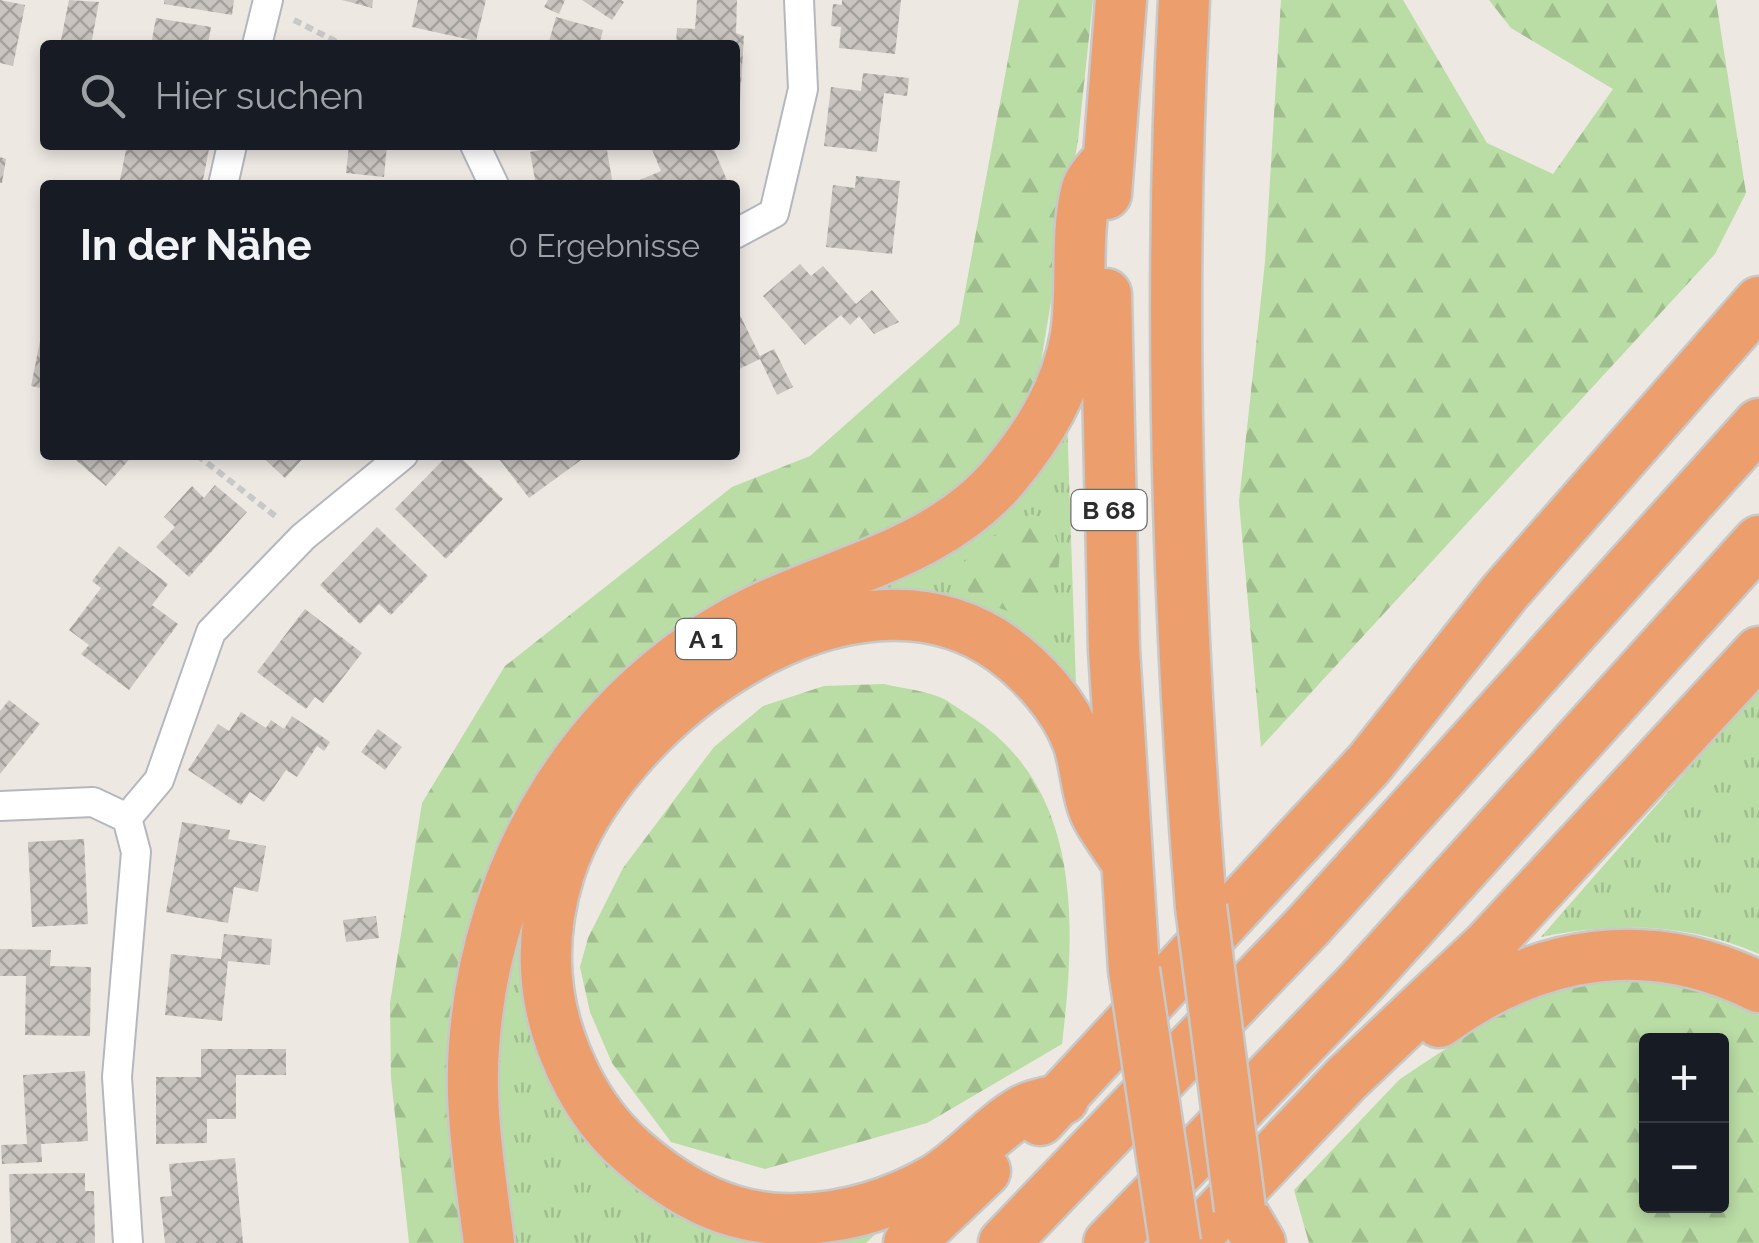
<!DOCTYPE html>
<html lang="de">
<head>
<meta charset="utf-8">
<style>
  :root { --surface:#171b24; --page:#242831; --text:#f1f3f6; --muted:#9ea1a6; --line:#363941 }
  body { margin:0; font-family:Raleway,sans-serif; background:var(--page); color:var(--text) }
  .controls { position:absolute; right:30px; bottom:30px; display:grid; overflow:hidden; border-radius:10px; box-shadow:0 5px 15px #0003 }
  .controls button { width:90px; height:90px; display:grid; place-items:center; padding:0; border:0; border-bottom:2px solid var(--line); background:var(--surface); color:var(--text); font:50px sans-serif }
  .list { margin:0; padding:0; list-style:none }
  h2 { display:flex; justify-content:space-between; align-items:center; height:130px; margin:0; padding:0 40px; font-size:42px }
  h2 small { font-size:32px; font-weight:400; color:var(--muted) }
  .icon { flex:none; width:55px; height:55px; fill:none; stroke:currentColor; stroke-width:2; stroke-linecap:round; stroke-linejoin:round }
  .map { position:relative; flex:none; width:1759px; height:1243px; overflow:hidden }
  .search { position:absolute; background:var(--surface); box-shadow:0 5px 15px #0003; left:40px; top:40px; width:700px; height:110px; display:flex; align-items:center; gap:25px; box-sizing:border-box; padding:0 35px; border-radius:10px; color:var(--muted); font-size:38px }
  .panel { position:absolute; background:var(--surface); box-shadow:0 5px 15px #0003; left:40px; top:180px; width:700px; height:280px; border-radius:10px }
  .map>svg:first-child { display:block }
  .grass { fill:url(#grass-tufts) }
  .forest { fill:url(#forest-firs); fill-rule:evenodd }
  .building { fill:url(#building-cross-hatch) }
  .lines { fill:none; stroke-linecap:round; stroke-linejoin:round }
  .street-casing { stroke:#b5b7bf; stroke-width:32 }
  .highway-casing { stroke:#c8c8c8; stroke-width:55 }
  .path { stroke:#c8c8c8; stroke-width:6; stroke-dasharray:8 5; stroke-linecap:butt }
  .street { stroke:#fff; stroke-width:28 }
  .highway { stroke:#ec9f6d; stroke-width:50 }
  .highway-bridge-casing { stroke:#c8c8c8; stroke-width:55; stroke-linecap:butt }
  .highway-bridge { stroke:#ec9f6d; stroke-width:50 }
  .labels { text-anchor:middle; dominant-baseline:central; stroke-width:10; stroke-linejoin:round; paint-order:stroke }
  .shield { fill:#fff; stroke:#6c6c6c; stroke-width:2.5 }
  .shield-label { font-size:25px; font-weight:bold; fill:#2d2d2d }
</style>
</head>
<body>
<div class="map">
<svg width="1759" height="1243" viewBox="0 0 1759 1243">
  <defs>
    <pattern id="grass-tufts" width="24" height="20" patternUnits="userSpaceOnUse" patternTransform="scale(2.5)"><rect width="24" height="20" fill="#badca5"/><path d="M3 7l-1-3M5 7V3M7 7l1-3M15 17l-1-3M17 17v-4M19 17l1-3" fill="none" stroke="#a0bd8e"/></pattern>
    <pattern id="forest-firs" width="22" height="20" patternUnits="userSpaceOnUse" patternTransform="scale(2.5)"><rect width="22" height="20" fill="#badca5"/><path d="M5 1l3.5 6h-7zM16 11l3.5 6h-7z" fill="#a0bd8e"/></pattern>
    <pattern id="building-cross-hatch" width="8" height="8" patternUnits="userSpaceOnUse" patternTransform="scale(2.5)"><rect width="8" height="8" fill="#c9c4c0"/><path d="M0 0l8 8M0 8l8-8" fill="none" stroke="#a4a09c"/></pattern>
  </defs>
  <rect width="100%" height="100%" fill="#ede8e2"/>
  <path class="grass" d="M1067,419l9,267 -8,2 -215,-91z
    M1759,688v266c-70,-31 -143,-32 -218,-17z
    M539,872l-11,61 112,246 249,42 -23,22h-362l-13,-157 14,-114z"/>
  <path class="forest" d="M1019,0h74l-15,140 -40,240 -14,31 -46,63 -464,365 -42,404h-63l-18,-165 -1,-75 32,-200 83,-137 227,-179 78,-31 149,-132z
    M1281,0h122l84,143 66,31 60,-85 -102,-61 -22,-28h227l30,193 -31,61 -454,493 -22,-245 26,-240z
    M1030,514l15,4c17,25 18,41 8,68 -5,15 -4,26 -18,35l-63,-23 -15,-28 22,-24z
    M884,684c17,4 36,6 53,12 11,4 22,13 33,20 113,72 106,209 92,328l-135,79 -162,46 -94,-27 -59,-79 -22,-51 -10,-45 8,-29 35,-70 91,-121 49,-41 61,-20z
    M1630,976l90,13 39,26v228h-450l-15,-53 106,-111 130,-86zM1646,1040h76v166h-76z"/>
  <path class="building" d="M0,0l25,5 -12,61 -13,-3z
    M69,0l30,2 -8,43h-31z
    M164,0h70l-2,15 -68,-11z
    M342,0h31l-1,8z
    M418,0h68l-10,41 -64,-14z
    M548,0h17l-6,14 -15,-7z
    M582,0h39l3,2 -12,18z
    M697,0h40l-1,33 8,3 -4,65h-5v-56h-59l1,-17 18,1z
    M842,0h59l-6,54 -56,-6 2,-21 -10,-1 2,-22 9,1z
    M556,17l47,13 -4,15h-51z
    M156,18l55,9 -3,18h-57z
    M863,73l46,5 -2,18 -23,-3 -7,59 -53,-6 7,-59 30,4z
    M127,145l82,4 -7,36h-62l-20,-5z
    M349,145h38l-3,32 -38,-4z
    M566,145h40l7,40h-77l-6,-33z
    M650,145h62l17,40h-101l33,-14z
    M0,157l6,2 -4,24h-2z
    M856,176l44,5 -8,73 -66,-7 7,-62 22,3z
    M800,264l11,12 12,-10 33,38 16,-14 27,32 -25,12 -15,-18 -9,9 -9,-10 -36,30 -42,-49z
    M735,305l25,51 14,-7 19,38 -16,8 -17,-36 -25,12z
    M41,336l4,1v52l-14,-3z
    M70,455h63l-27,31z
    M260,455h46l-21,23z
    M448,455h10l45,44 -57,60 -51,-50z
    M496,455h92l-59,43z
    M215,485l32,27 -58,65 -33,-30 19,-20 -11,-10 28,-31 12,12z
    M377,527l51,49 -37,39 -12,-11 -19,20 -40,-39z
    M119,546l49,38 -16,21 26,19 -49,66 -48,-36 8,-9 -20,-15 32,-42 -9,-7z
    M305,609l57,44 -39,50 -8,-6 -9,12 -49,-37z
    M9,700l31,24 -40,50v-63z
    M241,712l25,16 5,-8 13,9 8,-13 38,26 -6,9 -7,-5 -20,31 -11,-7 -22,32 -14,-10 -9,13 -53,-35 30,-46 11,7z
    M378,729l24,18 -17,23 -24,-18z
    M182,822l48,8 -2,9 38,7 -8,46 -24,-5 -6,36 -62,-11z
    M84,839l4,85 -56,3 -4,-85z
    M376,916l3,22 -33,4 -3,-22z
    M224,934l48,5 -2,26 -42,-4 -6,60 -57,-6 6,-61 50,5z
    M0,949l51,1 -1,16 41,1 -1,69 -65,-1 1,-59h-26z
    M201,1049h85v26h-50v44h-29v24l-51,1v-67h45z
    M85,1071l3,70 -47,3 1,18 -40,2 -1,-19 26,-1 -4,-69z
    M235,1158l8,85h-78l-5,-46 12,-1 -3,-32z
    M85,1173v18h9l1,52h-84l-2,-69z"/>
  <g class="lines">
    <defs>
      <path id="street" d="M257,45l11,-45
        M475,145l19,40
        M223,185l9,-40
        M735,234l39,-21 29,-124 -4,-89
        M0,806l93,-4 34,16 9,34 -19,225 11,166
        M127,818l32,-38 52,-148 92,-95 100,-82"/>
      <path id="highway" d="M1184,0c-16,303 -7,605 17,907
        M1106,194l15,-194
        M1106,294l8,356 20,320
        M1439,1022c99,-72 209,-90 320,-35
        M1063,1099c-12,3 -28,5 -39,11 -32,18 -57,50 -88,69 -41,24 -90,39 -138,40 -65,3 -118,-26 -166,-68 -31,-27 -52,-60 -67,-98 -24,-59 -25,-119 -6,-180 48,-153 289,-335 444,-224 31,23 62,57 75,93 8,22 8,49 17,70 7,16 21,32 30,48
        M1040,1120l329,-356 136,-172 254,-290
        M1240,1209l20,34
        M489,1243c-8,-65 -20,-131 -15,-196 12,-184 115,-354 282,-436 86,-42 185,-59 249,-136 34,-41 62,-86 71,-140 7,-47 -1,-98 10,-143 2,-11 14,-22 21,-32
        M909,1243l76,-72
        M1004,1243l303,-316 452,-503
        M1109,1243l253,-262 397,-440
        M1190,1243l157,-165 141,-133 271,-293"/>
    </defs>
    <use href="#street" class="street-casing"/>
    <use href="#highway" class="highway-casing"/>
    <path class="path" d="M294,20l49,25
      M197,455l82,64"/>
    <use href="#street" class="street"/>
    <use href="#highway" class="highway"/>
    <defs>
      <path id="highway-bridge" d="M1201,907l39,302
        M1134,970l41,273"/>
    </defs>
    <use href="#highway-bridge" class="highway-bridge-casing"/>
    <use href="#highway-bridge" class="highway-bridge"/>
  </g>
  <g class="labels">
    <g class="shield">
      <rect x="1071.5" y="490" width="75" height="40" rx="8"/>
      <rect x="676" y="619" width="60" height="40" rx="8"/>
    </g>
    <g class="shield-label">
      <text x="1109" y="510">B 68</text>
      <text x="706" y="639">A 1</text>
    </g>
  </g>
</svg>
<div class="controls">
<button>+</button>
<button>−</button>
</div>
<div class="search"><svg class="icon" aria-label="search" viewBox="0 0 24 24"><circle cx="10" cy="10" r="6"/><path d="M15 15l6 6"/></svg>Hier suchen</div>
<section class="panel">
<h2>In der Nähe<small>0 Ergebnisse</small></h2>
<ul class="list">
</ul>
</section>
</div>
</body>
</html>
